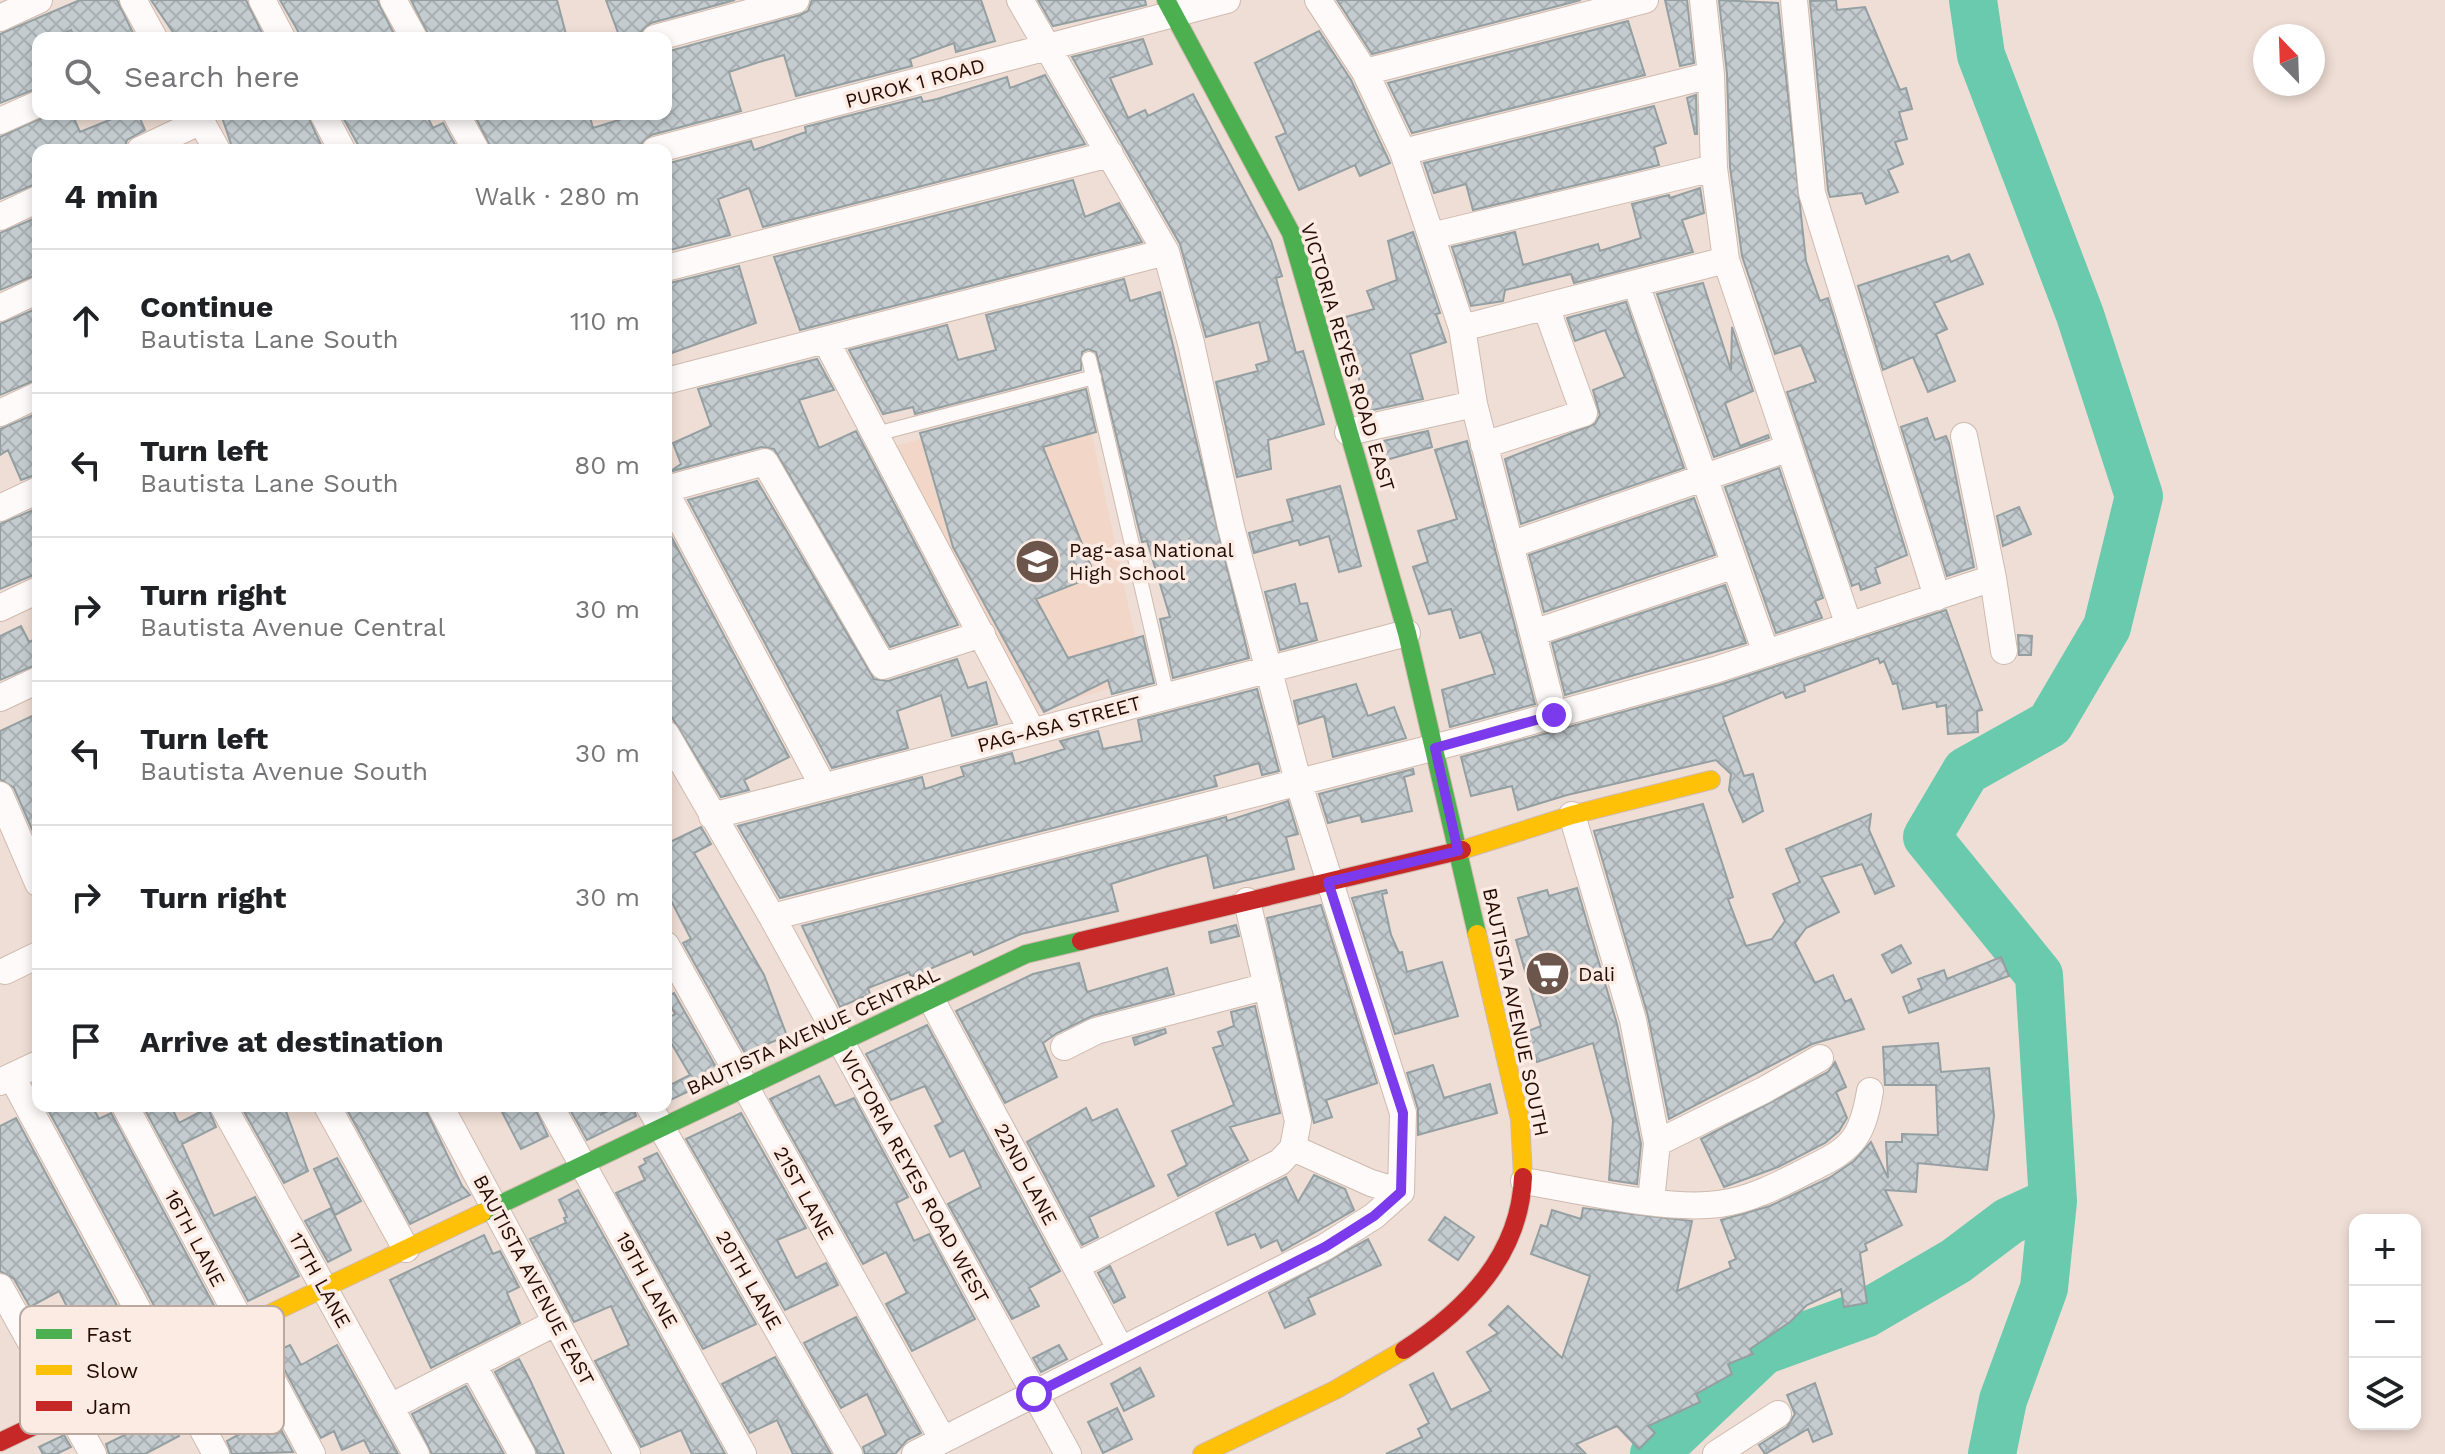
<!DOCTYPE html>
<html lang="en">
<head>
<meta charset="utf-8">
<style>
  :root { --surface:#fff; --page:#f6f6f6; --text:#202124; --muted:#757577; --line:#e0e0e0 }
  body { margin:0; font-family:"Work Sans",sans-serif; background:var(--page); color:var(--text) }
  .controls { position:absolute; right:24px; bottom:24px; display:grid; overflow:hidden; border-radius:16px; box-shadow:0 4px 12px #0003 }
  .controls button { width:72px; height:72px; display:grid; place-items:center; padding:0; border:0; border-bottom:2px solid var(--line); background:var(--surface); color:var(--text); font:40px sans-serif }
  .compass { position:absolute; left:2253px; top:24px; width:72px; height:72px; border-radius:50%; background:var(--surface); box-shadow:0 4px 12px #0003; rotate:337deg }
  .stop { position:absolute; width:24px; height:24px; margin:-18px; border:6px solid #7c3aed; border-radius:50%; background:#fff }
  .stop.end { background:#7c3aed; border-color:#fff; box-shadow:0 2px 8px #0008 }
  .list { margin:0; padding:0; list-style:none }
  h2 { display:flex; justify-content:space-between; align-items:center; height:104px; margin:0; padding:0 32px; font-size:34px }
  h2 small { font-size:26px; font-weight:400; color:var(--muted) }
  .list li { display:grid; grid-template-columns:52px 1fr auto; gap:24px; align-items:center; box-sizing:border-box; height:144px; padding:0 32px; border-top:2px solid var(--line) }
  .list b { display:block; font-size:30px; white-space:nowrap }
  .list p { margin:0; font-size:26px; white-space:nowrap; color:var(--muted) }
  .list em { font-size:26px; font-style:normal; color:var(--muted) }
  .icon { flex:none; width:44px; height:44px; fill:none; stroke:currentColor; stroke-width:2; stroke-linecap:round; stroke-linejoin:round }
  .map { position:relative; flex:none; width:2445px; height:1454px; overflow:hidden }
  .search { position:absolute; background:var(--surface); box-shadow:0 4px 12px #0003; left:32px; top:32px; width:640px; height:88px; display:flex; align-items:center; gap:20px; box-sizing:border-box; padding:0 28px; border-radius:16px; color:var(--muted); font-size:30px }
  .panel { position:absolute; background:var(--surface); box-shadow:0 4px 12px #0003; left:32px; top:144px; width:640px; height:968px; border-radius:16px }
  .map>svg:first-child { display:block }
  .built { fill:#f2d7c9 }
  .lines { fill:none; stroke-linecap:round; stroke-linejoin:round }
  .river { stroke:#69caad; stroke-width:48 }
  .building { fill:url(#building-cross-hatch); stroke:#949fa2; stroke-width:2 }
  .lane-casing { stroke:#d0baae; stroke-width:16 }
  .street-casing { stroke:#d0baae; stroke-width:28 }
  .fast-casing { stroke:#d0baae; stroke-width:20 }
  .slow-casing { stroke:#d0baae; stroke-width:20 }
  .jam-casing { stroke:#d0baae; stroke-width:20 }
  .lane { stroke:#fdfaf9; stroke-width:14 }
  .street { stroke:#fdfaf9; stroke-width:26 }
  .fast { stroke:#4caf50; stroke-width:18 }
  .slow { stroke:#ffc107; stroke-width:18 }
  .jam { stroke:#c62828; stroke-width:18 }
  .route { stroke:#7c3aed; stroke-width:10 }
  .labels { text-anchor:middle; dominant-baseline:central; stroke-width:7; stroke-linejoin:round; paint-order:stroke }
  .street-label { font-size:20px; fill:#250b00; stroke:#fbebe3 }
  .poi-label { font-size:20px; fill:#250b00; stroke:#fbebe3; text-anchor:start }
  .key { fill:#fbebe3; stroke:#bba89f; stroke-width:2 }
  .key-label { font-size:22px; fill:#250b00 }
</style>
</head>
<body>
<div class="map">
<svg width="2445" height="1454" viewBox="0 0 2445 1454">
  <defs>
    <pattern id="building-cross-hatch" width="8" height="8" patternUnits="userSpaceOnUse" patternTransform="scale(2)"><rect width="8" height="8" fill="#c4ccd0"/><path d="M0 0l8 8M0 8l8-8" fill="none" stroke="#a8aeb1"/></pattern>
  </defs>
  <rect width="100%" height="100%" fill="#efded5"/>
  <path class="built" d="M1084,397l60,281 -106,32 -144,-264z"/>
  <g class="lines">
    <path class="river" d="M1973,0l8,55 99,260 59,181 -32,131 -57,97 -84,47 -39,66 112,138 14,226 -9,87 -41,112 -11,54
      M1654,1454l109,-103 102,-37 91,-53 53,-40 44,-20"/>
  </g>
  <path class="building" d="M80,0h37l17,35 -59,3 -4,-8 -17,8h-16v7l-4,1 4,10v32l-38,15v-69z
    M151,0h95l17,35 -43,3 -4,-7 -16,7h-23z
    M280,0h97l19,38h-94z
    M411,0h146l10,38h-137z
    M606,0h129l-84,23 -17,15h-14z
    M812,0h169l14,41 -39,11 -2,-9 -44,16 2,7 -116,30 -12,-41 -25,7 -30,10 12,39 -90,24 -12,12 -9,3h-138l-18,-36h115l4,14 45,-14h28v-62l134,-37 8,-4z
    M1038,0h107l1,5 -93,21z
    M1337,0h244l-209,54z
    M1665,0h22l7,63 -14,3z
    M1719,0l59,3 28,258 14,40 8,-3 79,257 -32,13 5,15 -19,7 -2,-7 -7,3 -65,-194 29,-10 -15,-37 -26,9 -33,-98 -12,-89 -3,-93z
    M1836,0l1,10 28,-3 35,83 6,-2 6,21 -13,3 8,27 -12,3 8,22 -15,6 10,22 -32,12 -4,-11 -32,4 -2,-7 -18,-189z
    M1628,21l17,54 -233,58 -24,-50z
    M1319,31l32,49 39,83 -30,13 -5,-11 -56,25 -23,-53 10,-4 -31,-70z
    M1143,39l9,25 -42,14 18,40 17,-8 3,6 45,-22 78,147 11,35 -6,2 20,75 7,-2 21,73 -56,16 3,29 -34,8 -21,-95 42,-11 -2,-6 13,-4 -10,-39 -53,15 -26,-93 -108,-187z
    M1045,75l40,69 -322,83 -14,-39 -31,11 12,36 -64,16v-87l85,-23 3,9 52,-18 -1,-5 116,-30 2,5 14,-3 70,-22 3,11z
    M1696,95l1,39h-2l-8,-36z
    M1654,106l12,37 -12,4 5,18 -186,45 -7,-26 -32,9 -10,-30z
    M50,114h22l8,18 44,-18h14l7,16 -18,10 -3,10h-86v33l-38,16v-62z
    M221,114h86l15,33 -7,3h-82z
    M341,114h85l7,14 10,-5 15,27h-97z
    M1073,180l12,37 34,-14 23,39 -342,88 -26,-73z
    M1700,188l4,25 -22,7 11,32 -119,31 -3,-9 -66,16 -2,11 -32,5 -19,-59 63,-15 8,33 75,-21 2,7 41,-13 -9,-34 37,-9 1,3z
    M38,217v57l-38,16v-57z
    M1413,232l27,81 -4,1 10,28 -36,12 13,45 -55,12 -26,-93 32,-9 -7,-18 30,-11 -9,-39z
    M1969,254l14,30 -49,19 13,26 -11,5 19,47 -27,11 -15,-35 -30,13 -25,-84 90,-30 3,6z
    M739,266l17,57 -90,32v-71z
    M1124,279l6,22 30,-9 89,366 -76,20 -13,-59 10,-2 -23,-76 -5,1 -46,-190 -8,-3 -6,3 -1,18 -166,44 -2,-7 -30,7 -34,-64 98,-25 11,35 38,-10 -10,-35z
    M1703,283l28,87 1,-43 21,64 -28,12 15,43 28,-11 1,3 -55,19 -57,-163z
    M1626,302l58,166 -163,56 -16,-65 90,-35 5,-9 -7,-25 32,-13 -20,-47 -30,11 -8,-23z
    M38,308v71l-38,16v-71z
    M817,359l17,31 -35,10 20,48 37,-17 102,194 -68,22 -116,-198 -13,-2 -92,25 12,-8 -8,-21 38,-17 -13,-37z
    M1086,389l10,43 -53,15 52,129 -59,23 32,59 75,-22 11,47 -42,11 -4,-14 -64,32 -91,-165 -33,-114z
    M38,413v61l-17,6 -13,-30 -8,5v-26z
    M1927,418l8,22 11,-4 3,7 25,124 -27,9 -46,-149z
    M1428,431l4,16 -53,15 -5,-19z
    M1467,441l68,263 -85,23 -8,-37 53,-16 -14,-42 -21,6 -9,-29 -22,5 -16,-47 15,-5 -10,-31 39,-12 -22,-69z
    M1779,468l44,130 -8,3 7,17 -46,15 -51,-146z
    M757,481l117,198 14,2 69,-22 11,29 18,-6 11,42 -45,12 -11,-41 -44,16 11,37 -76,20 -144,-268z
    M1340,486l21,80 -22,6 -10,-36 -29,9 -2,-5 -44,13 -5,-20 44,-12 -6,-21z
    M1694,498l21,57 -171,57 -15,-57z
    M2019,507l12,27 -28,12 -6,-30z
    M38,508v65l-38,16v-65z
    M666,527l123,230 -45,23 5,10 -28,7 -55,-89z
    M1295,584l5,20 7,-1 10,37 -37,10 -15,-58z
    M1725,585l21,58 -181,52 -13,-52z
    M1946,610l36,100 -5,1 1,21 -30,2 -2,-29 -9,2 -1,-5 -33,7 -6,-26 -4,1 -9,-23 -4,2 -2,-5 -74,28 1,5 -19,7 -3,-6 -60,25 21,59 9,-2 10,37 -20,11 -14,-32 2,-16 -15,-14 -149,35 -49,15 -6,-24 -41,10 -10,-39 258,-72z
    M21,626l8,16 9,-4v26l-38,16v-44z
    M2018,635l14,1 -1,19h-12z
    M1356,684l12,32 26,-9 12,31 -73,19 -9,-41 -25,8 -5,-23z
    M1257,689l22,82 -17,4 -3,-12 -45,13 3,10 -437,112 -42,-72 184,-49 3,12 39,-13 -3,-9 51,-14 3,11 50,-15 -5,-8 38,-10 5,18 39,-8 -4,-21z
    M32,716l6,13v114l-24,-55 -14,-9v-48z
    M1413,769l1,5 -10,3 8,34 -50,11 -2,-7 -32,8 -9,-29z
    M1288,801l10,33 -12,3 8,32 -80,19 -7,-33 -42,12 -54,17 7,27 -97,23 -47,21 -2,-4 -61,26 -2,-5 -41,16 2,6 -30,13 -38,-81 424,-109 1,4z
    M1703,804l30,93 -5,2 18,47 26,-7 13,-18 -12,-27 27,-12 -14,-33 85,-35 -2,16 25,56 -19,8 -13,-30 -41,13 18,35 -33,16 -11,15 20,40 18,-8 12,27 6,-3 13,30 -52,15 -143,75 -21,-103 -54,-185z
    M701,827l10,17 -17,9 70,122 23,61 -20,8 3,8 -20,10 -67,-119 8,-4 -25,-48v-47z
    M1577,888l40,136 24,120 -4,40 -28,-4 4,-60 -20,-77 -56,19 -11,-30 15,-6 -25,-86 13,-4 -11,-38 29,-8 2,6z
    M1386,890l1,3 -5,1 9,41 8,18 3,-1 5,20 35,-10 16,54 -63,18 -43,-136z
    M1321,905l56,178 -51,17 6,17 -18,6 -47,-205z
    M1236,925l3,11 -28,7 -2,-11z
    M1901,945l10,18 -19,10 -10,-18z
    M2001,957l8,19 -100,37 -6,-16 19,-8 -4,-10 26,-9 3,9z
    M1079,963l8,29 80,-24 7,26 -82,22 -35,17 -14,10 14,34 -52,26 -49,-92 77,-37z
    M674,993l47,83 -55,26v-15l24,-12 -24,-41v-15l9,-5 -9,-17z
    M1255,1006l25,107 -50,14 18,33 -70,36 -10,-21 19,-10 -15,-34 62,-26 -21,-57 10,-3 -5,-13 16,-6 -3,-14z
    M927,1025l133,246 -31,17 10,18 -27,13 -64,-115 33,-17 -17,-37 -14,7 -15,-31 8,-4 -18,-36 -34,14 -25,-46z
    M1165,1029l1,4 -31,12 -2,-7z
    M1938,1043l3,29 48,-4 5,48 -7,54 -69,-7 -2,29 -31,-2 17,35 -37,19 2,6 -7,3 7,50 -23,4 -3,-18 -34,16 -17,17 -40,27 3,5 -25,10 4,10 -36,20 4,8 -52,24 7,7 -16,16 -22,-23 -41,18 10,10h-200l36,-17 -4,-8 11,-6 -19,-38 23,-12 18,37 40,-19 -24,-39 31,-19 -9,-8 19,-19 54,52 28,-82 -59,-22 10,-29 6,2 5,-17 29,9 2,-11 109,13 -15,70 54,-23 -2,-6 7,-3 -15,-39 49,-14 59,-28 25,-17 17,-19 17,36 -2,-36h16v-8l36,1 -2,-50h-51l-2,-38z
    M1835,1062l11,25 -10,5 11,26 -8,13 -14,12 -47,24 -54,20 -23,-48 127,-67z
    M1433,1065l11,33 46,-14 7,29 -79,22v-26l-11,-36z
    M819,1076l16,30 19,-8 54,99 -12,6 18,38 15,-7 46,85 -63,32 -26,-47 21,-11 -21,-41 -23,12 -93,-165z
    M46,1106h46l7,13 12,-6 108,202 -26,12 -7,-15 -22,12z
    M143,1106h28l8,17 29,-15 8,19 -34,17 32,72 41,-19 44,79 -51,25z
    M241,1106h43l24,65 -24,12z
    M345,1106h79l38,80 8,9 -60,29z
    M499,1106h35l14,30 -27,13z
    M568,1106h44l-12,9 18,-9h15l3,10 -49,24z
    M1086,1108l6,13 25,-12 37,77 -65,31 9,20 -16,8 -55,-103z
    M741,1113l65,115 -29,12 19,38 30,-15 12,22 -53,25 -99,-171z
    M16,1118l119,221 -41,21 -35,-69 -29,16 -16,-28 -14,-8v-145z
    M657,1153l99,171 -53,25 -87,-156 29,-13 -6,-13 7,-4 -2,-4z
    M337,1158l24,43 -26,14 -21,-46z
    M1314,1175l31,14 9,21 -72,41 -5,-11 -16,8 -6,-14 -27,11 -12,-32 70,-36 12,25z
    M578,1190l147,264h-33l-11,-24 -40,17 -46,-86 34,-16 -18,-39 -37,16 -44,-83 36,-16 -2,-5 3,-1 -8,-17z
    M331,1208l20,42 -23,12 -23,-41z
    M1445,1217l29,20 -16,23 -29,-20z
    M484,1235l9,19 7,-3 19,36 -12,6 13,30 -89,45 -41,-88z
    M1368,1239l13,26 -73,33 7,16 -30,14 -16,-35z
    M1110,1266l15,31 -11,6 -16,-30z
    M856,1317l65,116 -14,7 -12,14h-30l-2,-7 23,-12 -19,-41 -26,14 -37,-65z
    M290,1345l11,20 36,-20 61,109h-27l-7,-14 -22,10 -8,-19 -13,7 -46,-86z
    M1059,1345l8,14 -26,13 -8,-14z
    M775,1357l56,97h-38l-16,-34 -27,13 -28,-49z
    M519,1359l11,21 34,74h-26l-43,-82z
    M247,1367l46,85 -61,2 -5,-13 20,-11 -24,-51z
    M1140,1368l14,28 -30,15 -13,-27z
    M1815,1383l17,51 -19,8 -5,-13 -43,25 -6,-9 28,-18 8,-13 -8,-19z
    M466,1386l38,68h-72l-20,-40z
    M164,1408l15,28 -34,18h-36l-3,-10 27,-13 -2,-5z
    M1117,1408l15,31 -29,14 -15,-31z
    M64,1435l7,12 -15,7h-13l-4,-7z"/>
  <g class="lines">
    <defs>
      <path id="lane" d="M1089,359l78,337
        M876,434l218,-57"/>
      <path id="street" d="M133,0l21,38
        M262,0l20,38
        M393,0l21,38
        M1318,0l47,72 38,80 59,176 12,76 80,311
        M1703,0l8,75 3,93 12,92 123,366
        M1794,0l18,193 125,404
        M0,18l39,-18
        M655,38l141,-38
        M1365,72l280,-72
        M197,114l20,36
        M323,114l19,36
        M456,114l20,36
        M0,121l38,-17
        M140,150l61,-29
        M655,150l572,-150
        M1403,152l308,-77
        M0,217l38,-18
        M1431,236l283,-68
        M666,268l444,-114
        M1636,284l130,369
        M0,308l38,-18
        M1462,328l264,-68
        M826,341l206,390
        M666,381l500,-129
        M0,413l38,-18
        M1348,432l126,-28
        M1484,445l100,-32 -38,-106
        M666,489l99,-27 118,204 99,-32
        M666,493l157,293
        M0,508l38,-18
        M1510,545l279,-97
        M1993,578l11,73
        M0,608l38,-18
        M1533,633l202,-68
        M0,698l38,-18
        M666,734l106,183 296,537
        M0,795l38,88
        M1572,815l61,205 24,123
        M712,816l695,-183
        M772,917l699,-179 244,-68 278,-92 -29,-142
        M666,945l277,495
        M5,971l33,-16
        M931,999l190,351
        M1064,1047l32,-16 171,-45
        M12,1077l204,377
        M0,1082l38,-18
        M125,1106l187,348
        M223,1106l193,348
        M327,1106l79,143
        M440,1106l187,348
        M550,1106l193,348
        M649,1106l200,348
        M1293,1148l78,35 30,9
        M1524,1181c54,9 142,30 195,23 31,-4 60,-19 87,-33 44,-21 56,-30 64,-80
        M1651,1201l6,-58 107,-53 56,-32
        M1076,1266l204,-104 13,-14 5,-27 -51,-220
        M0,1287l93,167
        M473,1365l49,89
        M390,1407l167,-85
        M915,1454l410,-207 49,-31 27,-24 2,-79 -105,-332 -67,-254 -40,-184 -25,-91 -146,-252
        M1716,1454l62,-40"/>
      <path id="fast" d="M1166,0l125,233 116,400 70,301
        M482,1213l544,-259 55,-13"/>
      <path id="slow" d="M1462,850l110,-35 139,-35
        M1477,934l43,185 3,58
        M185,1354l297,-141
        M1202,1454l133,-64 69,-40"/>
      <path id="jam" d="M1081,941l381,-91
        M1404,1350c63,-41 116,-95 119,-173
        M0,1442l185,-88"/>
    </defs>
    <use href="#lane" class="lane-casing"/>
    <use href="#street" class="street-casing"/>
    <use href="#fast" class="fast-casing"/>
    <use href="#slow" class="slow-casing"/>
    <use href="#jam" class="jam-casing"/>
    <use href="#lane" class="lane"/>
    <use href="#street" class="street"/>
    <use href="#fast" class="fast"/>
    <use href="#slow" class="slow"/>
    <use href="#jam" class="jam"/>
  </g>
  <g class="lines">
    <path class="route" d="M1034,1394l291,-147 49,-31 27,-24 2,-79 -75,-231 130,-31 -23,-103 119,-33"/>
  </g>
  <defs>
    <symbol id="school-disc" viewBox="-11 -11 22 22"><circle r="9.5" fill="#6c554b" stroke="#fbebe3"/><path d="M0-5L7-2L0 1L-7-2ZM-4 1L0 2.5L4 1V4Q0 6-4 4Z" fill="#fff"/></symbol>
    <symbol id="supermarket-disc" viewBox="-11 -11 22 22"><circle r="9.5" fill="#6c554b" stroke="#fbebe3"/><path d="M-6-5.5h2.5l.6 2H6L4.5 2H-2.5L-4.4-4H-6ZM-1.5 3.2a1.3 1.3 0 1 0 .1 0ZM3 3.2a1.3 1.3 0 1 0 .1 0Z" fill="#fff"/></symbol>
  </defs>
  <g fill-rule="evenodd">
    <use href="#school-disc" x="1012" y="536" width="51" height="51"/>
    <use href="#supermarket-disc" x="1522" y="948" width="51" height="51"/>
  </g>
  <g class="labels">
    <g class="street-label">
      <text transform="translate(915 83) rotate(-15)">PUROK 1 ROAD</text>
      <text transform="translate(1348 357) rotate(73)">VICTORIA REYES ROAD EAST</text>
      <text transform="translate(1059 724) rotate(-15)">PAG-ASA STREET</text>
      <text transform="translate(1516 1012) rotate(78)">BAUTISTA AVENUE SOUTH</text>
      <text transform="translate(813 1031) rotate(-25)">BAUTISTA AVENUE CENTRAL</text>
      <text transform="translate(1026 1174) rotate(62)">22ND LANE</text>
      <text transform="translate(915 1177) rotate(61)">VICTORIA REYES ROAD WEST</text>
      <text transform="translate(804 1193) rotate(61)">21ST LANE</text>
      <text transform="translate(195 1238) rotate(62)">16TH LANE</text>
      <text transform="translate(320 1280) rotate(61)">17TH LANE</text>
      <text transform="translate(534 1280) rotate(62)">BAUTISTA AVENUE EAST</text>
      <text transform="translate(647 1280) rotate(61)">19TH LANE</text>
      <text transform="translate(749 1280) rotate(60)">20TH LANE</text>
    </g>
    <g class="poi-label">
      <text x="1069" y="550">Pag-asa National<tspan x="1069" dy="23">High School</tspan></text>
      <text x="1578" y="974">Dali</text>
    </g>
  </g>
  <rect x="20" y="1306" width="264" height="128" rx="12" class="key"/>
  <rect x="36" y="1329" width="36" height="10" fill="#4caf50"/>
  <rect x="36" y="1365" width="36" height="10" fill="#ffc107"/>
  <rect x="36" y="1401" width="36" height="10" fill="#c62828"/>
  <g class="key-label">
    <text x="86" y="1342">Fast</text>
    <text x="86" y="1378">Slow</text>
    <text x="86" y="1414">Jam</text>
  </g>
</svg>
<div class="controls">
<button>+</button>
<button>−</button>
<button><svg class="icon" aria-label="layers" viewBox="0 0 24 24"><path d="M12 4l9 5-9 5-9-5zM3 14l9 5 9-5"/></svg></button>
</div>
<svg class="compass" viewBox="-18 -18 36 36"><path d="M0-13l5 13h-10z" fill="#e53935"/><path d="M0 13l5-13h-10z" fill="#757577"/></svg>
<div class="stop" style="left:1034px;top:1394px"></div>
<div class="stop end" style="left:1554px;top:715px"></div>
<div class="search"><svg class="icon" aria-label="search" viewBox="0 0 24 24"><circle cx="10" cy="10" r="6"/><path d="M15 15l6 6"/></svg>Search here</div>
<section class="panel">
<h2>4 min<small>Walk · 280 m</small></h2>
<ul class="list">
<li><svg class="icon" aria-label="ahead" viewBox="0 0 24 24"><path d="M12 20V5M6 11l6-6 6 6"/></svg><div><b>Continue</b><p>Bautista Lane South</p></div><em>110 m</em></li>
<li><svg class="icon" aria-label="left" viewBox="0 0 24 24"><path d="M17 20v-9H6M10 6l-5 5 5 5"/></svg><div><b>Turn left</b><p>Bautista Lane South</p></div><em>80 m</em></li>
<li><svg class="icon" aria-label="right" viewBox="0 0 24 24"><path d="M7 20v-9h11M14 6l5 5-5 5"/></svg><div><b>Turn right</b><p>Bautista Avenue Central</p></div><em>30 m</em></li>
<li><svg class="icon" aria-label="left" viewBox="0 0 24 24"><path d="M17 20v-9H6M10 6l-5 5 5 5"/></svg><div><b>Turn left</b><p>Bautista Avenue South</p></div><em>30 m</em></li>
<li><svg class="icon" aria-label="right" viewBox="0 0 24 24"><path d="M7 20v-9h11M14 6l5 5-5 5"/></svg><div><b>Turn right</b></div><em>30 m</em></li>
<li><svg class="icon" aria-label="arrive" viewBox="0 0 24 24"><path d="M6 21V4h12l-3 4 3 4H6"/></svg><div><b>Arrive at destination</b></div></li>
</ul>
</section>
</div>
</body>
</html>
